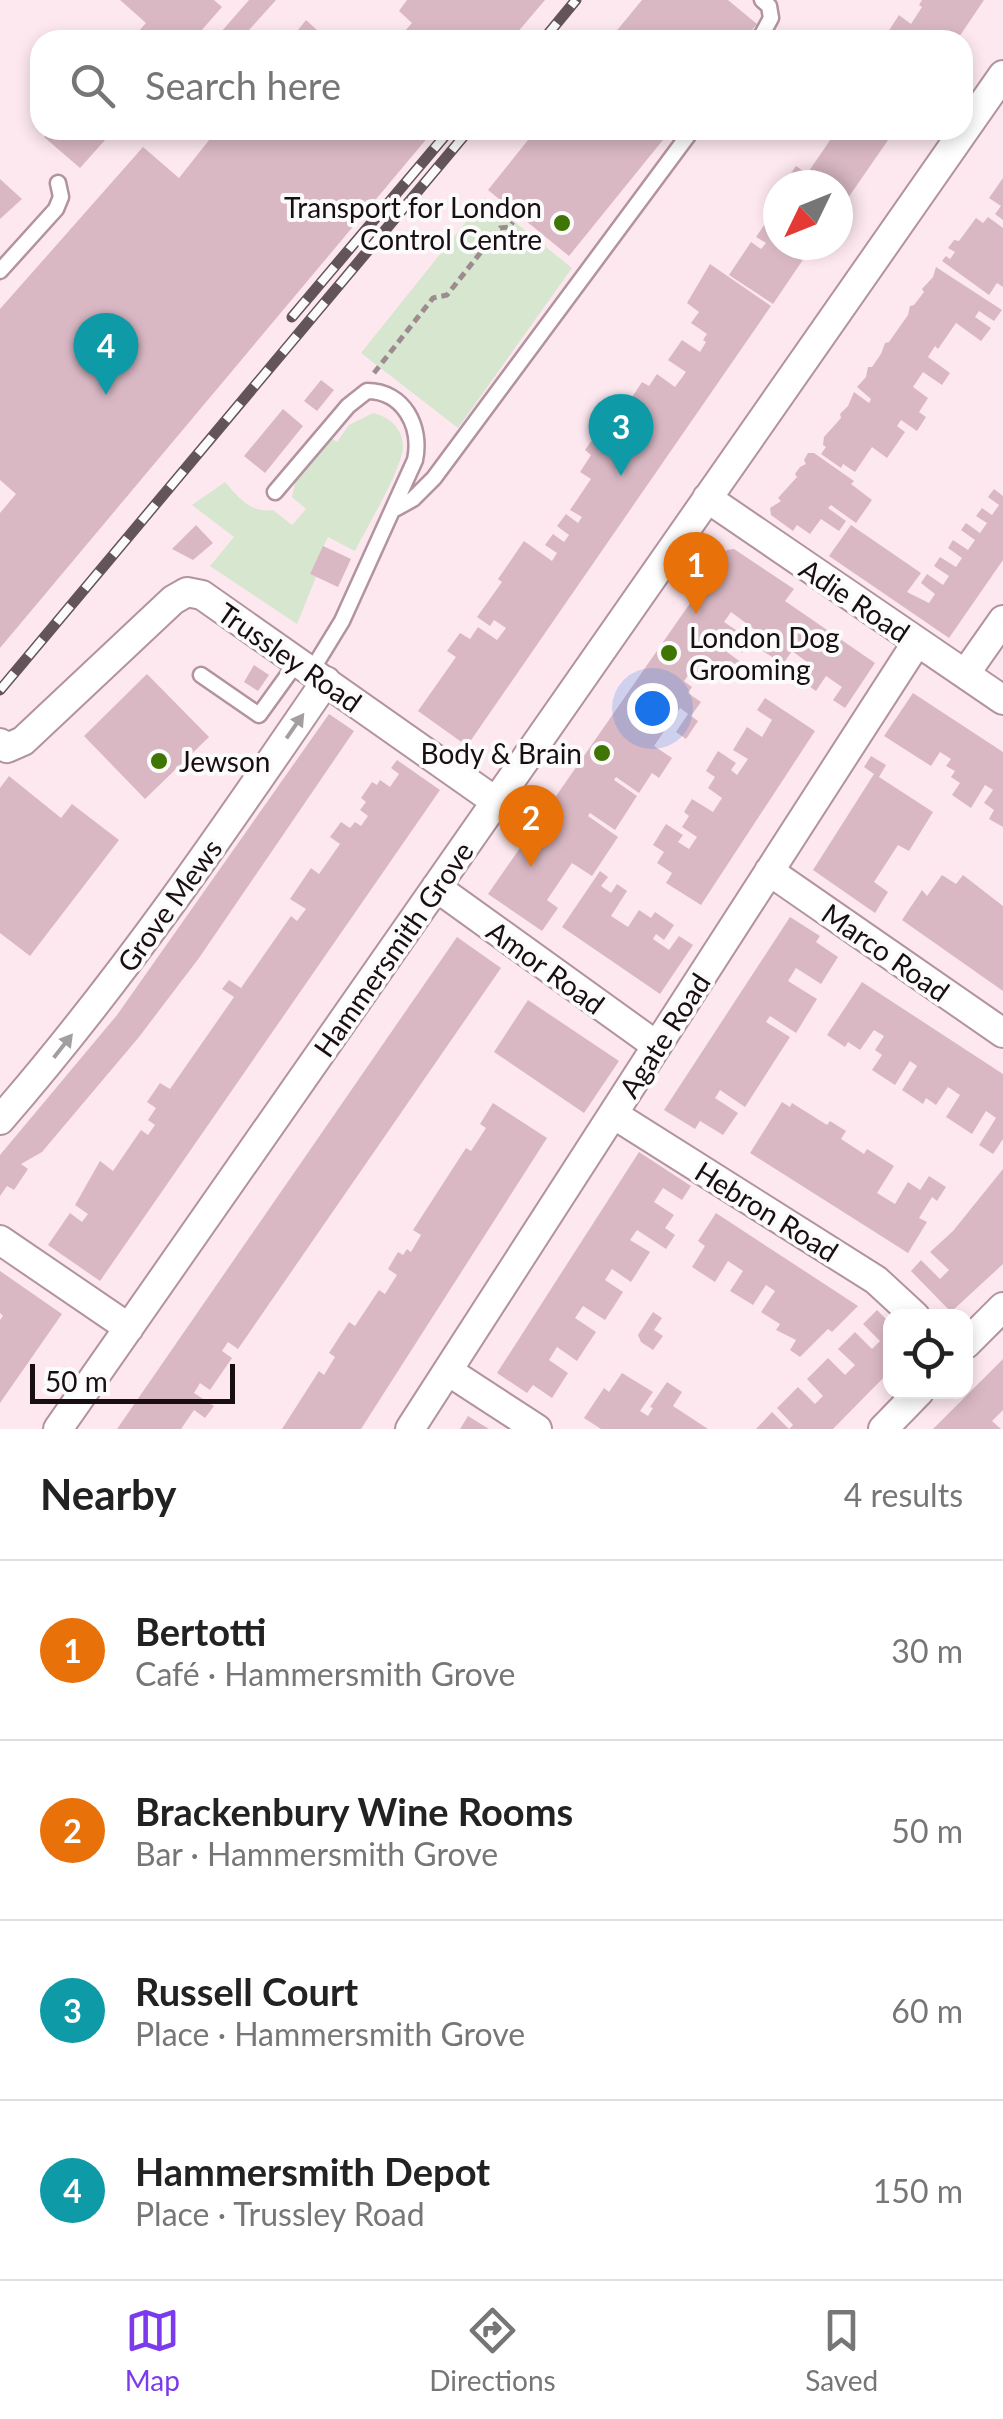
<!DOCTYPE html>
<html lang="en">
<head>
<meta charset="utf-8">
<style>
  :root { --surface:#fff; --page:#f2f2f2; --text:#222; --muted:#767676; --line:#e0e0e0; --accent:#7c3aed }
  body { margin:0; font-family:Lato,sans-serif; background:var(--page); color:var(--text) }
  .controls { position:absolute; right:30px; bottom:30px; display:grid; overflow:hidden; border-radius:20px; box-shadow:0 5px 15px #0003 }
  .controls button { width:90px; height:90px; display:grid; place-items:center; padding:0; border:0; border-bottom:2px solid var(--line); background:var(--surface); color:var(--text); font:50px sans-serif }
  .compass { position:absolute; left:763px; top:170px; width:90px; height:90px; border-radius:50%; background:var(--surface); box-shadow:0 5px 15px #0003; rotate:227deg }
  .scale { position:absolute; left:30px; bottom:25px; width:205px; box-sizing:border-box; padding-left:10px; border:5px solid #190e13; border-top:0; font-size:28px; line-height:35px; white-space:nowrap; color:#190e13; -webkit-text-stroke:8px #fbfbfb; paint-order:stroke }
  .you { position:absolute; left:652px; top:708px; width:35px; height:35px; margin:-25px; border:8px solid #fff; border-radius:50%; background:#1a73e8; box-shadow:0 0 0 15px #1a73e833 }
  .badge { display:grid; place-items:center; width:65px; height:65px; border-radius:50%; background:var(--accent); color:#fff; font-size:32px; font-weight:700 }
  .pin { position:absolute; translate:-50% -82px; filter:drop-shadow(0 2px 5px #0008) }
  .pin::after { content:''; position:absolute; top:52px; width:35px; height:30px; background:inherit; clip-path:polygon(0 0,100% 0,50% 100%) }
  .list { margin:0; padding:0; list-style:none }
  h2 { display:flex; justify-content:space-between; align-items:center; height:130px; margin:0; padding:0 40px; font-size:42px }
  h2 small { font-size:32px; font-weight:400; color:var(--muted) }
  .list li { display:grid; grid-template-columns:65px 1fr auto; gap:30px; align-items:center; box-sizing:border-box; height:180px; padding:0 40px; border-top:2px solid var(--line) }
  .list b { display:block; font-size:38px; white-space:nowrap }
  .list p { margin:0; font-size:32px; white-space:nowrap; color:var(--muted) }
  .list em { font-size:32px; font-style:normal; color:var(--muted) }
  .icon { flex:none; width:55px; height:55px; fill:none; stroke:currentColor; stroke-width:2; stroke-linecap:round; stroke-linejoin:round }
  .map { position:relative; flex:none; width:1003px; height:1429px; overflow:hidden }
  .search { position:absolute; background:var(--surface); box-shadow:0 5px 15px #0003; left:30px; right:30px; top:30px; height:110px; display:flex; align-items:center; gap:25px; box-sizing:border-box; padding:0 35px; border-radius:30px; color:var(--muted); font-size:38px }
  .sheet { height:850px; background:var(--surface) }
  nav { display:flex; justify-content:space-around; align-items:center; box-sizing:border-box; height:140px; border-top:2px solid var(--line); background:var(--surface); font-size:28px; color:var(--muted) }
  nav a { display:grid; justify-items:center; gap:5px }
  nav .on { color:var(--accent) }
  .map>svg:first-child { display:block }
  .green { fill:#d7e6ce }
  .building { fill:#d9b8c4 }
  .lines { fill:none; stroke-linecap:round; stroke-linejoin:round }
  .service-casing { stroke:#b2939f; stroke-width:19 }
  .minor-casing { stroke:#b2939f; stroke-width:32 }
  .path { stroke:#9c8b91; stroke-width:5; stroke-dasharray:8 5; stroke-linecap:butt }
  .service { stroke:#fff; stroke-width:14 }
  .minor { stroke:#fff; stroke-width:28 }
  .rail-casing { stroke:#625459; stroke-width:11 }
  .rail { stroke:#fbfbfb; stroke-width:8; stroke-dasharray:22; stroke-linecap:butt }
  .oneway { fill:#a39fa1 }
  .poi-dot { fill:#3f7502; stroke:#fbfbfb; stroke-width:4 }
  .labels { text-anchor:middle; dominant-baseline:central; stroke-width:8; stroke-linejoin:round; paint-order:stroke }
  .poi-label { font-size:28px; fill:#190e13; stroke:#fbfbfb; text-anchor:end }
  .street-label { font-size:28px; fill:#190e13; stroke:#fbfbfb }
</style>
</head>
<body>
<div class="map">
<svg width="1003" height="1429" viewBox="0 0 1003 1429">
  <rect width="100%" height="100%" fill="#fde8ef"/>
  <path class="green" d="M485,198l87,70 -114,160 -97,-75z
    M373,413c19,4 34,20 29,41 -8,29 -33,69 -47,97l-27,-14 -18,37 6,3 -19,47 -87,-58 24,-29 -42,-32 33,-23c14,16 25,31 48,28l19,15 14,-16 -14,-12 3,-14 36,-45 6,4 12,-17z"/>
  <path class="building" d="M120,0h94l8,7 -29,33h-62l15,-17z
    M249,0h27l-36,40h-26z
    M407,0h138l-34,40h-114l15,-17 -13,-12z
    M642,0h86l29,24 -13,16h-135z
    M922,0h62l-27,40h-57l-12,-8 11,-17 12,9 11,-17 -3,-2z
    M306,20l10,9 13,11h-39z
    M51,130h63l-34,38 -36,-31z
    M217,130h217l-434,518v-135l16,-19 -16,-14v-171l143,-162 36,31z
    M536,130h135l-102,126 -81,-66z
    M837,130h58l-47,68 -10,-7v-6h-9l-20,-14z
    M796,166l28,19h-41z
    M1003,178v42l-8,-6 6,-8 -12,-8z
    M0,179l22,20 -22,20z
    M778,205v40h35l-40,59 -44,-29 22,-33 10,7 5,-6 -10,-6z
    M988,217l15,11v59l-6,-4 -8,12 -47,-34 4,-5 4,3 5,-7 -7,-4 6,-8 5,1 17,-23 7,5z
    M710,264l61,42 -304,440 -49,-35 38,-54 -9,-6 13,-18 10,6 8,-12 19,13 9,-12 -12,-8 -4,6 -13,-9 25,-35 -4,-3 26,-38 28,20 5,-8 -12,-8 8,-11 11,8 5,-7 -12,-9 9,-12 12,9 4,-6 -12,-7 21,-31 -11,-7 11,-17 -6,-5 14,-20 17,12 16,-25 -9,-6 19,-29 7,4 8,-12 18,13 11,-15 -18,-12 14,-20 18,12 6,-10 -3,-2 4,-6 -16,-11 8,-11 -12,-9z
    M936,267l66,43 -8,11 -15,-10 -4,6 16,11 -10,13 -25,-18 -18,26 -3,-3 -7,11 22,16 -8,12 -19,-13 -10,15 15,11 -9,14 7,5 -9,14 -16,-11 -4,6 8,6 -18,26 -15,-11 -17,25 -12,-8 -2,4 -20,-14 5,-7 -3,-2 1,-8 17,-19 -1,-4 8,-8 6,-14 15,11 2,-4 -14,-12 9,-10 2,-10h4l9,-13 4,-11 4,-1 19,-27 2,-9 4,-1 10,-13 -2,-3 11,-12z
    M321,380l13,10 -17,21 -13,-10z
    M283,409l20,17 -38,47 -21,-17z
    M808,453h6l40,28 -3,3 21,16 -16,23 -25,-18 -3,3 18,13 -7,10 -18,-12 -11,15 -13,-9 -4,6 -22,-16 -1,-7 11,-7 -3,-3 19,-21 -2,-3 5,-7 6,-3 -2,-4z
    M994,489l9,7v64l-54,78 -120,-82 22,-31 70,48 -14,19 22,11 6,-9 -14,-11 6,-9 16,11 6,-9 -15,-10 6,-9 16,10 6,-9 -14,-10 5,-8 15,10 7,-10 -14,-10 5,-7 14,10 7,-10 -11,-7 6,-8 10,7 7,-10 -11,-8z
    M196,525l17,18 -20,17 -21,-11z
    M323,546l28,13 -13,28 -28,-13z
    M734,549l60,40 -9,12 90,62 -30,45 -12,-8 9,-13 -16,-11 -10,15 -20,-14 11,-15 -15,-11 -9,13 -28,-18 7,-11 -31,-23 -7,10 27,18 -9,13 -14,-10 -5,6 19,14 -9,14 -32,-22 -4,6 12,8 -9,13 -11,-8 -5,7 8,6 -4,6 13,9 -10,14 7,5 -12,18 -10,-7 12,-18 -8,-6 -26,38 18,12 -13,20 -7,-5 -13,20 -23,-16 -2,3 23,16 -22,34 -25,-17 -2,3 30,21 -26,39 -20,-13 -25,37 11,8 -16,23 -54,-37 239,-344z
    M254,665l15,10 -11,16 -14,-9z
    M147,674l62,63 -64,62 -61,-63z
    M913,693l90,59v75l-14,-8 5,-9 -10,-7 9,-13 -8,-5 -14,23 -19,-13 8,-12 -9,-6 4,-6 -9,-5 5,-7 -11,-7 -9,14 -47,-30z
    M765,698l50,33 -114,174 -35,-22 6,-10 -15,-10 7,-11 -11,-7 13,-21 17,11 -5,7 11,7 8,-12 -15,-10 7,-11 -5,-4 8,-13 21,13 9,-14 -14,-10 7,-11 -9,-6 12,-20 18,12 -5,7 6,5 11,-16 -15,-9 14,-23 15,10 10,-17 -15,-10z
    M329,714l25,17 -155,227 -60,79 -97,115 -21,12 7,5 -14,21 -7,-4 -7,10v-41l117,-140z
    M871,756l15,9 -7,12 54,35 -24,39 -11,-6 -24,37 14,10 -13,21 -62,-43 61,-96 -10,-7z
    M397,760l43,30 -340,491 -52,-36 22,-32 12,9 6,-8 -13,-9 25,-44 13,10 28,-41 7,5 7,-10 -7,-5 8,-12 -9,-6 13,-19 10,6 64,-92 -12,-8 7,-9 12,8 50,-72 6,5 9,-12 -16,-10 21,-31 8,6 21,-30 -10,-7 11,-15 9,6 5,-6 6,4 7,-10 -8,-6 6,-8 -5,-4 11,-16 5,3 3,-5 10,7 9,-13 -8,-6z
    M9,776l52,42 11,-14 47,36 -89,116 -30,-23v-145z
    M600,871l8,6 -7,9 10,7 6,-9 10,7 -16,25 17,11 11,-17 12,8 4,-6 19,13 -10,15 -8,-6 -3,5 16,11 10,-14 14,9 -33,49 -98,-67z
    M942,875l14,9 7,-9 40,31v85l-101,-71 20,-30 5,6z
    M790,917l30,19 -4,6 22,15 -17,27 -25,-16 -8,13 29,18 -21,34 -26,-17 -4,6 24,15 -45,70 -25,-17 -5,8 23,15 -15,22 -23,-14 -5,8 -31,-19z
    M457,937l44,31 -263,381 -10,-7 -6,9 10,7 -22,32 -10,-7 -6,10 20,13 -9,12 -11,-8 -13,19h-64z
    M862,982l141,92v65l-10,15 -14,-9 17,-27 -10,-7 -14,23 -26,-17 14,-22 -12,-8 -12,18 -10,-7 -3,6 -21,-14 15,-24 -7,-5 -15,24 -23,-15 10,-15 -7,-5 9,-14 -10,-6 -14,20 -12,-8 -3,5 -18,-12z
    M528,1000l91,61 -35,52 -90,-61z
    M782,1102l8,5 2,-4 35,22 3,-4 16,10 -5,8 23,15 3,-5 27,17 -17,27 18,11 13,-22 12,8 9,-14 17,11 -9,14 -5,-4 -13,21 8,4 -19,31 -158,-100z
    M493,1103l54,35 -186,291h-79l37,-58 5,4 11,-18 -6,-4 20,-31 6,4 24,-36 6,4 12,-19 -9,-6 10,-17 5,3 4,-6 4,3 10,-17 -8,-5 53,-82 5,3 15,-23 -6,-4z
    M639,1152l52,34 -9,14 -19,-12 -9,14 20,13 -9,13 10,7 -9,14 -29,-19 -7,10 20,12 -19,30 -19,-13 -7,11 18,12 -18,28 -22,-14 -8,12 21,14 -10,15 -9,14 -20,-14 -8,13 19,13 -16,25 -19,-13 -6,8 -30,-20z
    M1003,1169v95l-52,48 -40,-41 10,-11 19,19 9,-9 -19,-18 23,-21z
    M716,1213l142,93 -26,26 -4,-3 -28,28 -10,-7 6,-10 -20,-10 4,-6 -19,-12 14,-21 -9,-6 -13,20 -23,-14 13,-20 -15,-10 -13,21 -23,-15 13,-21 -7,-5z
    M0,1271l62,43 -62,89v-83l3,-4 -3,-3z
    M877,1310l13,13v48l-57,58h-44l4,-4 -16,-17 21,-21 17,17 8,-8 -16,-17 21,-21 17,17 10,-10 -17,-16 17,-17 17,17 8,-8 -17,-17z
    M653,1312l9,6 -8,12 9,6 -10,14 -12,-8 -3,-7z
    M1003,1359v51l-11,11 9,8h-68z
    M622,1373l31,19 -13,19 8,5 5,-8 -3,-1 17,-25 15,10 -9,14 35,23h-107l-17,-11 20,-30 5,4z
    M772,1412l17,17h-33z
    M468,1416l21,13h-29z"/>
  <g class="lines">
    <defs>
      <path id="service" d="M759,40l12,-22 -2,-12 -7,-6
        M0,271l56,-62 5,-12 -3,-14
        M275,492l73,-86 19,-15c37,0 55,36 48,69l-73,161 -30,49
        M395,509l18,-10 21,-21 258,-348
        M201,675l58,40 39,-54"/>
      <path id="minor" d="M707,498l296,202
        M965,674l38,-54
        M0,743l7,5 16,-7 150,-141 14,-8 15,3 293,206
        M769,871l234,162
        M436,887l221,159
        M613,1114l263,166 39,36
        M0,1120c120,-138 223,-288 326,-439
        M0,1240l129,88
        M966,1344l37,-37
        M448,1371l89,58
        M58,1429l945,-1354
        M410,1429l507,-787
        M883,1429l36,-37"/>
    </defs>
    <use href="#service" class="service-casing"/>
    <use href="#minor" class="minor-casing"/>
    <path class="path" d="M374,373l59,-75 14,-3 53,-67 9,-1 4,-5"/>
    <use href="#service" class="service"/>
    <use href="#minor" class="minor"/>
    <defs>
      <path id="rail" d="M543,40l33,-40
        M292,317l158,-187
        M0,690l469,-560"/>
    </defs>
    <use href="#rail" class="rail-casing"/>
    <use href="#rail" class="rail"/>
  </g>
  <defs><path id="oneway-solid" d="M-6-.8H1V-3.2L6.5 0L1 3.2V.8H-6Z" transform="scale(2.5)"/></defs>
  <g class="oneway">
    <use href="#oneway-solid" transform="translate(295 726) rotate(-55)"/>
    <use href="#oneway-solid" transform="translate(63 1046) rotate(-52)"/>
  </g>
  <g class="poi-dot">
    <circle cx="562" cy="223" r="10"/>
    <circle cx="669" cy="653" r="10"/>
    <circle cx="602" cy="753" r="10"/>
    <circle cx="159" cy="761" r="10"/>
  </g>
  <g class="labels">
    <g class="poi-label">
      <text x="542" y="207">Transport for London<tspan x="542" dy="32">Control Centre</tspan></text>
      <text x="689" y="637" text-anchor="start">London Dog<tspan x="689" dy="32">Grooming</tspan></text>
      <text x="582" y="753">Body &amp; Brain</text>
      <text x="179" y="761" text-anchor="start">Jewson</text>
    </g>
    <g class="street-label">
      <text transform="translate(855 600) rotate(34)">Adie Road</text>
      <text transform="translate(290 657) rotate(35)">Trussley Road</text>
      <text transform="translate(169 905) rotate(-54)">Grove Mews</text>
      <text transform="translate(393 949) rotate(-55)">Hammersmith Grove</text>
      <text transform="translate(886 952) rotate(35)">Marco Road</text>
      <text transform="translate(546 967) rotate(36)">Amor Road</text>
      <text transform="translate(664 1035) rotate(-57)">Agate Road</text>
      <text transform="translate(767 1211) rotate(32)">Hebron Road</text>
    </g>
  </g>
</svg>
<div class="controls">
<button><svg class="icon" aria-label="locate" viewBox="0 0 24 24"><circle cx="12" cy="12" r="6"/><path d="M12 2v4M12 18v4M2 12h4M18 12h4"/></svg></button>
</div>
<svg class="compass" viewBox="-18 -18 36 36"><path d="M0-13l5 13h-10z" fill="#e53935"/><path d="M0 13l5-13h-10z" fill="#767676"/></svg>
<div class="scale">50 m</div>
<div class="you"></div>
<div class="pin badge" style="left:696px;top:614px;background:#e8710a">1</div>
<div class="pin badge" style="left:531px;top:867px;background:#e8710a">2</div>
<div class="pin badge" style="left:621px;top:476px;background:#0f9aa8">3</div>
<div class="pin badge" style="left:106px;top:395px;background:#0f9aa8">4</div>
<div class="search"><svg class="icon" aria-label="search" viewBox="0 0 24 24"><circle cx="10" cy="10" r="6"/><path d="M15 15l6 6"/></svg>Search here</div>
</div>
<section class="sheet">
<h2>Nearby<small>4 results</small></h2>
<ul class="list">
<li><span class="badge" style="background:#e8710a">1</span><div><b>Bertotti</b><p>Café · Hammersmith Grove</p></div><em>30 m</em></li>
<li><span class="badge" style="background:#e8710a">2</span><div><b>Brackenbury Wine Rooms</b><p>Bar · Hammersmith Grove</p></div><em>50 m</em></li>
<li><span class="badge" style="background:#0f9aa8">3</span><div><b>Russell Court</b><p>Place · Hammersmith Grove</p></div><em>60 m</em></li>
<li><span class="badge" style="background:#0f9aa8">4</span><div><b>Hammersmith Depot</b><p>Place · Trussley Road</p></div><em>150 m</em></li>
</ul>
</section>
<nav>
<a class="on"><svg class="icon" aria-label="map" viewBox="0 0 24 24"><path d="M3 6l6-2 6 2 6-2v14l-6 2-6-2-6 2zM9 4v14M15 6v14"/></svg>Map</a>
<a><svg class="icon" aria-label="directions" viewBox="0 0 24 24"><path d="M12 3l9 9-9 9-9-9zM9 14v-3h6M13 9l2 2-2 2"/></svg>Directions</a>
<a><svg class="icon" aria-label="saved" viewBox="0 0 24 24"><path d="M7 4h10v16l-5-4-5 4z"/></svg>Saved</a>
</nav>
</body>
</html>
